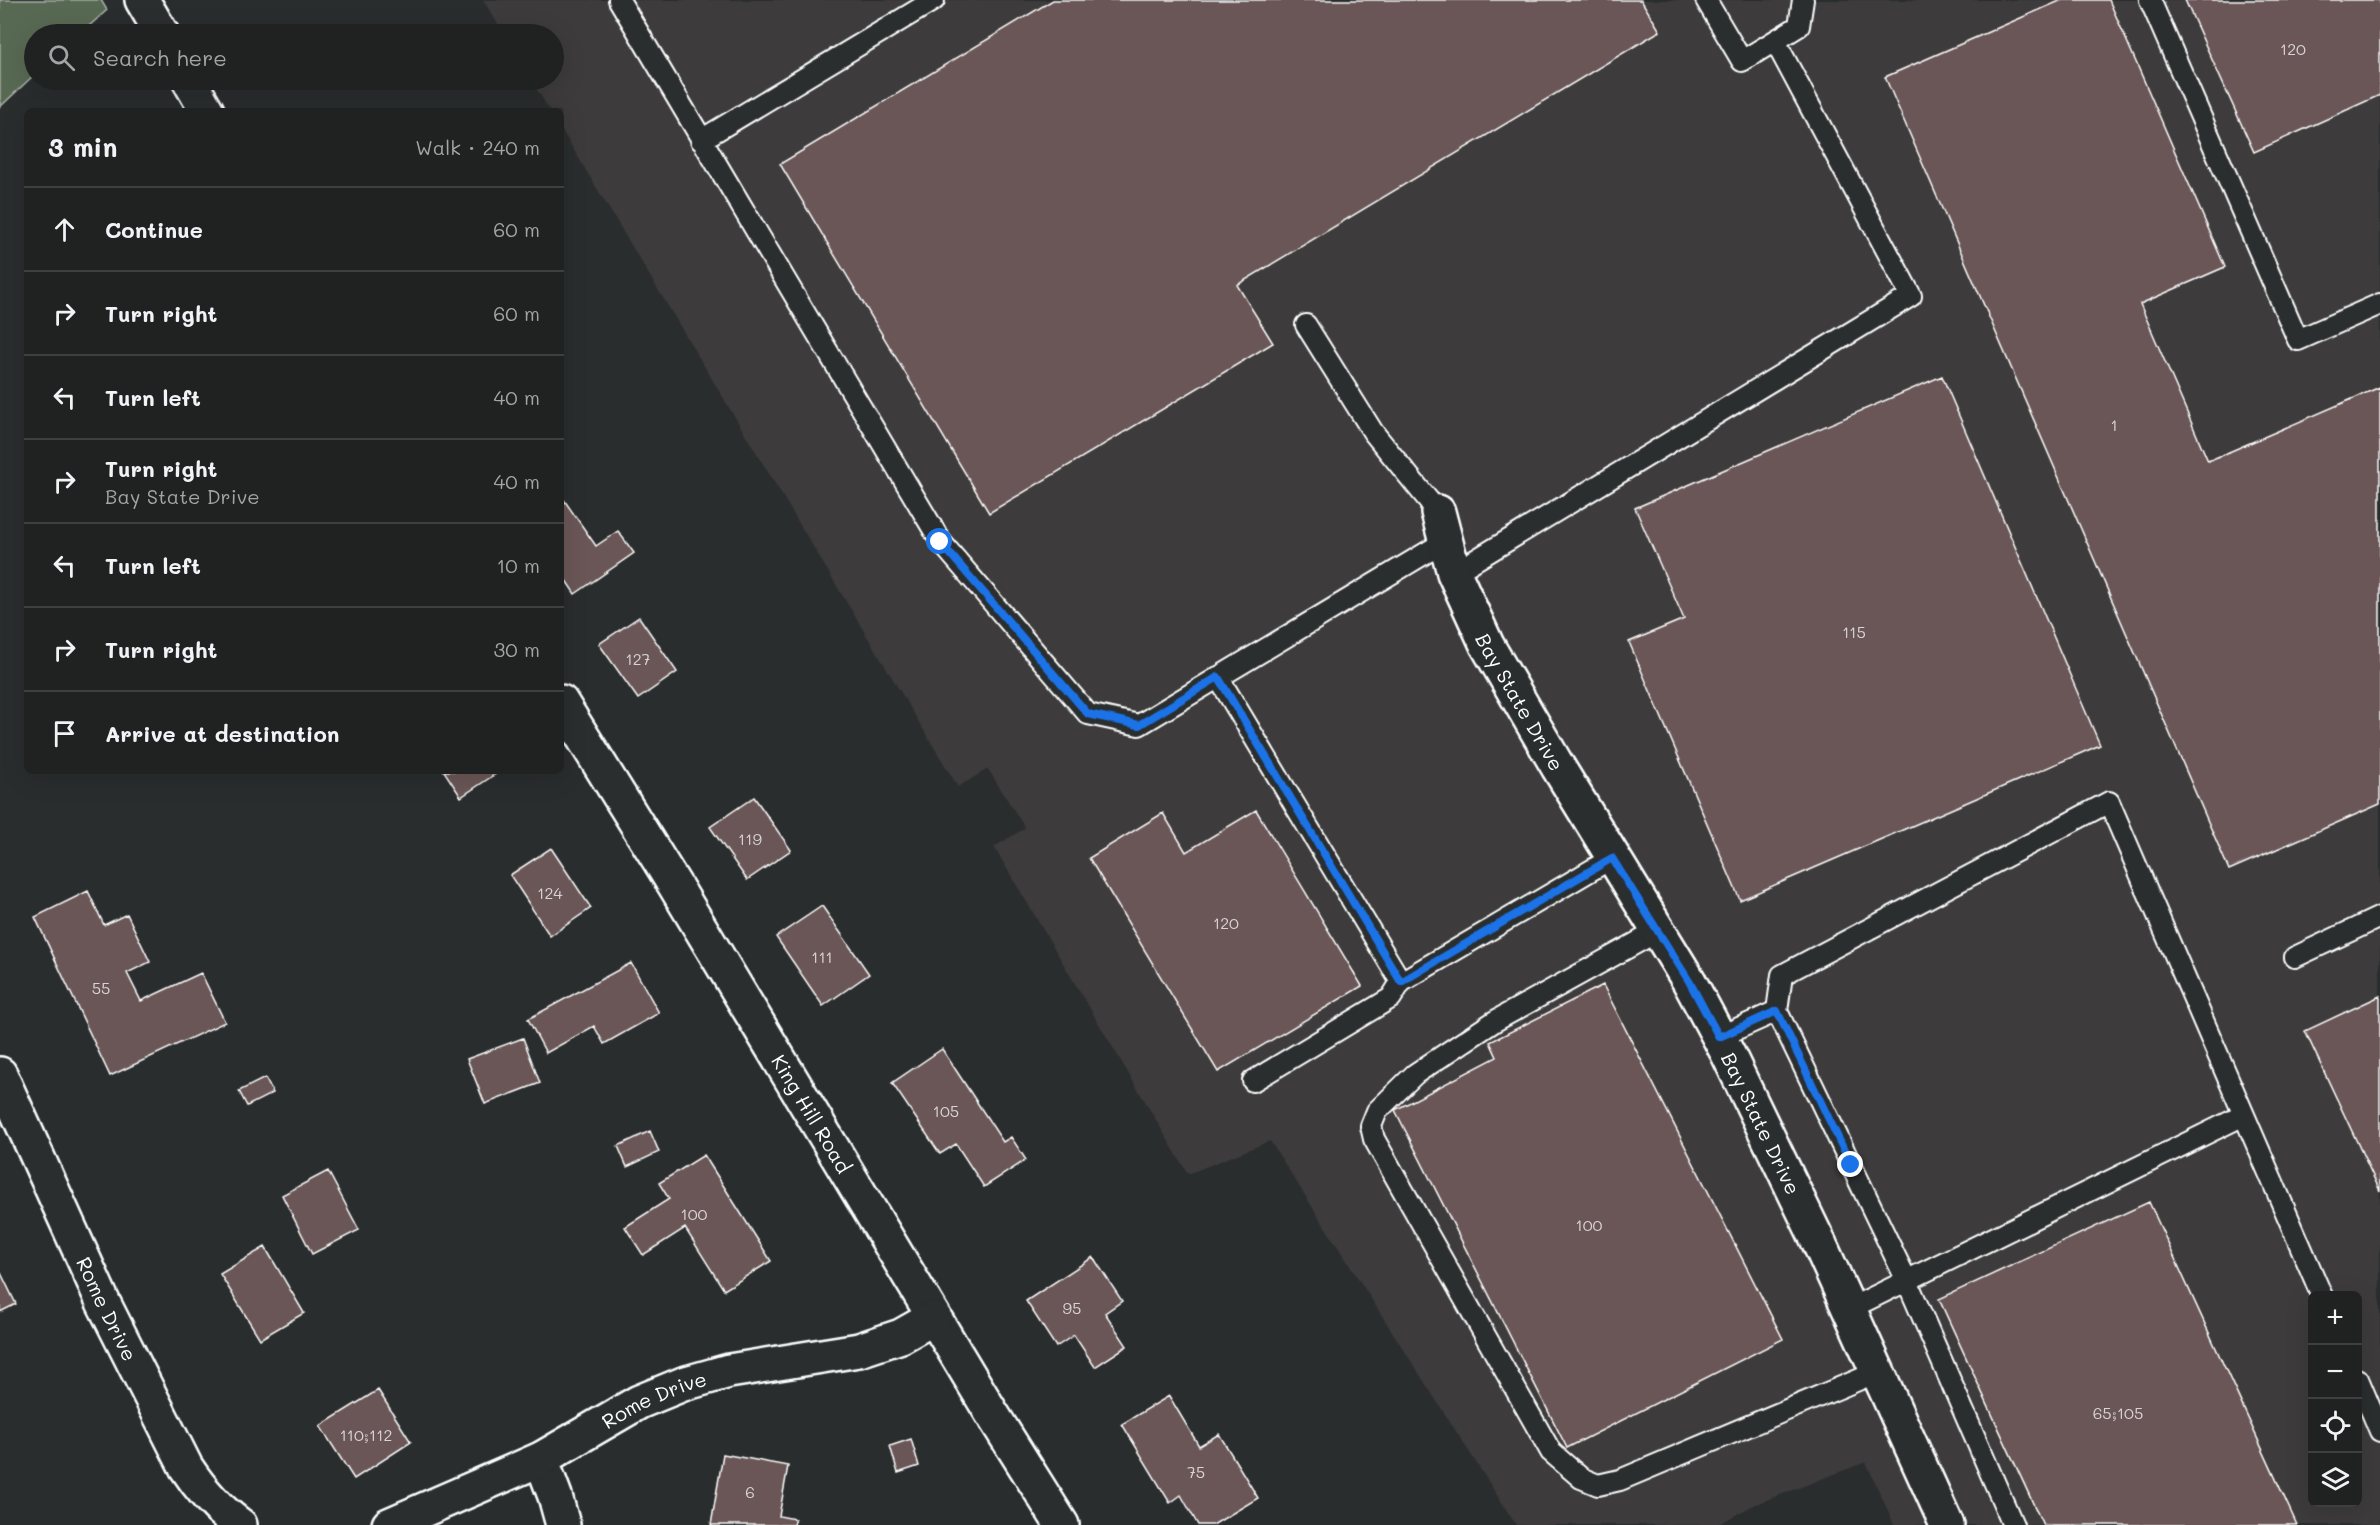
<!DOCTYPE html>
<html lang="en">
<head>
<meta charset="utf-8">
<style>
  :root { --surface:#202222; --page:#282a2a; --text:#f1f3f6; --muted:#a2a4a5; --line:#3d3f40 }
  body { margin:0; font-family:Mali,sans-serif; background:var(--page); color:var(--text) }
  .controls { position:absolute; right:18px; bottom:18px; display:grid; overflow:hidden; border-radius:9px; box-shadow:0 6px 24px #0002 }
  .controls button { width:54px; height:54px; display:grid; place-items:center; padding:0; border:0; border-bottom:2px solid var(--line); background:var(--surface); color:var(--text); font:30px sans-serif }
  .stop { position:absolute; width:18px; height:18px; margin:-14px; border:4px solid #1a73e8; border-radius:50%; background:#fff }
  .stop.end { background:#1a73e8; border-color:#fff; box-shadow:0 2px 6px #0008 }
  .list { margin:0; padding:0; list-style:none }
  h2 { display:flex; justify-content:space-between; align-items:center; height:78px; margin:0; padding:0 24px; font-size:26px }
  h2 small { font-size:20px; font-weight:400; color:var(--muted) }
  .list li { display:grid; grid-template-columns:39px 1fr auto; gap:18px; align-items:center; box-sizing:border-box; height:84px; padding:0 24px; border-top:2px solid var(--line) }
  .list b { display:block; font-size:22px; white-space:nowrap }
  .list p { margin:0; font-size:20px; white-space:nowrap; color:var(--muted) }
  .list em { font-size:20px; font-style:normal; color:var(--muted) }
  .icon { flex:none; width:33px; height:33px; fill:none; stroke:currentColor; stroke-width:2; stroke-linecap:round; stroke-linejoin:round }
  .map { position:relative; flex:none; width:2380px; height:1525px; overflow:hidden }
  .search { position:absolute; background:var(--surface); box-shadow:0 6px 24px #0002; left:24px; top:24px; width:540px; height:66px; display:flex; align-items:center; gap:15px; box-sizing:border-box; padding:0 21px; border-radius:33px; color:var(--muted); font-size:22px }
  .panel { position:absolute; background:var(--surface); box-shadow:0 6px 24px #0002; left:24px; top:108px; width:540px; height:666px; border-radius:9px }
  .map>svg:first-child { display:block }
  .built { fill:#3d3a3a; fill-rule:evenodd }
  .green { fill:#586953; stroke:#acb4a9; stroke-width:1.5 }
  .building { fill:#6a5756; stroke:#fff; stroke-width:1.5 }
  .lines { fill:none; stroke-linecap:round; stroke-linejoin:round }
  .lane-casing { stroke:#fff; stroke-width:24 }
  .street-casing { stroke:#fff; stroke-width:38 }
  .lane { stroke:#2a2d2e; stroke-width:20 }
  .street { stroke:#2a2d2e; stroke-width:33 }
  .route { stroke:#1a73e8; stroke-width:8 }
  .labels { text-anchor:middle; dominant-baseline:central; stroke-width:5; stroke-linejoin:round; paint-order:stroke }
  .number-label { font-size:16px; fill:#dad5d5 }
  .street-label { font-size:20px; fill:#fff; stroke:#2a2d2e }
</style>
</head>
<body>
<div class="map">
<svg width="2380" height="1525" viewBox="0 0 2380 1525">
  <rect width="100%" height="100%" fill="#2a2d2e"/>
  <filter id="ink" filterUnits="userSpaceOnUse"><feTurbulence type="fractalNoise" baseFrequency=".0167" numOctaves="2"/><feDisplacementMap in="SourceGraphic" scale="12" xChannelSelector="R" yChannelSelector="G"/><feConvolveMatrix kernelMatrix="1 2 1 2 8 2 1 2 1" color-interpolation-filters="sRGB"/></filter>
  <g filter="url(#ink)">
    <path class="built" d="M483,0h1897v1525h-486l-28,-63 -112,43 -37,20h-201l-246,-384 -82,33 -194,-327 31,-19 -37,-59 -30,18 -397,-658v-18h-11l-19,-31h23v-46h-50zM2312,1296h46v206h-46z"/>
    <path class="green" d="M0,0h101l6,10 -27,24h-46v41l-34,32z"/>
    <path class="building" d="M1053,0h588l19,31 -423,254 36,58 -284,170 -209,-349z
      M2062,0h47l116,267 -85,37 68,157 172,-74v417l-151,66 -344,-793z
      M2185,0h195v95l-126,57z
      M1942,376l158,369 -360,155 -111,-258 55,-23 -49,-111z
      M562,497l34,49 22,-15 16,22 -59,41 -14,-21z
      M639,617l38,55 -39,27 -39,-55z
      M444,771h56l-39,26z
      M754,797l37,53 -44,30 -37,-53z
      M1256,810l106,176 -144,86 -129,-214 74,-45 23,39z
      M551,848l40,60 -41,28 -40,-61z
      M88,891l16,34 23,-11 23,48 -23,11 14,28 60,-28 24,49 -115,54 -75,-159z
      M822,906l47,68 -46,32 -47,-69z
      M631,963l28,50 -55,31 -10,-18 -48,27 -18,-34z
      M1603,985l180,354 -216,109 -172,-338 102,-53 -7,-15z
      M2380,996v195l-75,-160z
      M523,1038l17,45 -55,21 -18,-45z
      M942,1049l61,93 8,-5 15,23 -42,27 -28,-43 -16,10 -48,-71z
      M265,1078l8,15 -26,13 -8,-15z
      M650,1131l9,21 -32,15 -9,-21z
      M704,1155l67,106 -47,29 -39,-62 -42,27 -18,-28 44,-28 -10,-16z
      M328,1171l31,59 -47,24 -30,-59z
      M2149,1202l148,323h-254l-104,-226z
      M265,1247l39,66 -44,26 -40,-65z
      M1093,1257l29,44 -17,12 22,33 -32,21 -21,-32 -18,12 -30,-46z
      M0,1271l16,33 -16,8z
      M378,1390l33,52 -57,37 -34,-53z
      M1169,1396l30,50 20,-12 39,64 -45,27h-15l-17,-30 -11,8 -48,-79z
      M911,1439l8,27 -21,7 -8,-27z
      M723,1454l65,12 -9,50 16,3 -1,6h-83z"/>
    <g class="lines">
      <defs>
        <path id="lane" d="M619,0l322,542 147,172 51,11 305,-183
          M1706,0l36,61 57,-35 4,-26
          M2150,0l148,340 82,-36
          M701,140l233,-140
          M1306,325l67,107 65,80
          M1454,573l457,-277 -136,-255
          M1218,677l183,305 211,-124
          M1658,931l-163,90 -80,53 -38,37 -6,15 3,13 177,313 30,26 17,7 22,-5 257,-108
          M2295,957l85,-40
          M1777,1011l130,270 106,244
          M1719,1037l58,-26 5,-36 327,-173 213,494
          M1253,1081l138,-83 10,-16
          M1849,1309l395,-194
          M2358,1379l22,52"/>
        <g id="street">
          <path d="M142,0l20,34"/>
          <path d="M189,80l18,31"/>
          <path id="s1" d="M1438,512l16,61 33,72 71,122 131,214 39,73 93,193 126,278"/>
          <path id="s2" d="M561,702l113,182 317,528 71,113"/>
          <path id="s3" d="M0,1074l103,228 83,165c15,23 31,42 54,58"/>
          <path d="M541,1459l14,37 8,29"/>
          <path id="s4" d="M389,1525l152,-66 98,-57 44,-18 46,-13 130,-21 42,-14 32,-18"/>
        </g>
      </defs>
      <use href="#lane" class="lane-casing"/>
      <use href="#street" class="street-casing"/>
      <use href="#lane" class="lane"/>
      <use href="#street" class="street"/>
    </g>
  </g>
  <g class="lines" filter="url(#ink)">
    <path class="route" d="M940,542l148,172 51,11 79,-48 183,305 211,-124 77,123 30,56 58,-26 74,154"/>
  </g>
  <g class="labels">
    <g class="number-label">
      <text x="2293" y="48">120</text>
      <text x="2114" y="424">1</text>
      <text x="1854" y="631">115</text>
      <text x="638" y="658">127</text>
      <text x="750" y="838">119</text>
      <text x="550" y="892">124</text>
      <text x="1226" y="922">120</text>
      <text x="822" y="956">111</text>
      <text x="101" y="987">55</text>
      <text x="946" y="1110">105</text>
      <text x="694" y="1213">100</text>
      <text x="1589" y="1224">100</text>
      <text x="1072" y="1307">95</text>
      <text x="2118" y="1412">65;105</text>
      <text x="366" y="1434">110;112</text>
      <text x="1196" y="1471">75</text>
      <text x="750" y="1491">6</text>
    </g>
    <g class="street-label">
      <text stroke="none"><textPath href="#s1" startOffset="208">Bay State Drive</textPath></text>
      <text stroke="none"><textPath href="#s2" startOffset="482">King Hill Road</textPath></text>
      <text stroke="none"><textPath href="#s1" startOffset="694">Bay State Drive</textPath></text>
      <text stroke="none"><textPath href="#s3" startOffset="258">Rome Drive</textPath></text>
      <text stroke="none"><textPath href="#s4" startOffset="294">Rome Drive</textPath></text>
    </g>
  </g>
</svg>
<div class="controls">
<button>+</button>
<button>−</button>
<button><svg class="icon" aria-label="locate" viewBox="0 0 24 24"><circle cx="12" cy="12" r="6"/><path d="M12 2v4M12 18v4M2 12h4M18 12h4"/></svg></button>
<button><svg class="icon" aria-label="layers" viewBox="0 0 24 24"><path d="M12 4l9 5-9 5-9-5zM3 14l9 5 9-5"/></svg></button>
</div>
<div class="stop" style="left:940px;top:542px"></div>
<div class="stop end" style="left:1851px;top:1165px"></div>
<div class="search"><svg class="icon" aria-label="search" viewBox="0 0 24 24"><circle cx="10" cy="10" r="6"/><path d="M15 15l6 6"/></svg>Search here</div>
<section class="panel">
<h2>3 min<small>Walk · 240 m</small></h2>
<ul class="list">
<li><svg class="icon" aria-label="ahead" viewBox="0 0 24 24"><path d="M12 20V5M6 11l6-6 6 6"/></svg><div><b>Continue</b></div><em>60 m</em></li>
<li><svg class="icon" aria-label="right" viewBox="0 0 24 24"><path d="M7 20v-9h11M14 6l5 5-5 5"/></svg><div><b>Turn right</b></div><em>60 m</em></li>
<li><svg class="icon" aria-label="left" viewBox="0 0 24 24"><path d="M17 20v-9H6M10 6l-5 5 5 5"/></svg><div><b>Turn left</b></div><em>40 m</em></li>
<li><svg class="icon" aria-label="right" viewBox="0 0 24 24"><path d="M7 20v-9h11M14 6l5 5-5 5"/></svg><div><b>Turn right</b><p>Bay State Drive</p></div><em>40 m</em></li>
<li><svg class="icon" aria-label="left" viewBox="0 0 24 24"><path d="M17 20v-9H6M10 6l-5 5 5 5"/></svg><div><b>Turn left</b></div><em>10 m</em></li>
<li><svg class="icon" aria-label="right" viewBox="0 0 24 24"><path d="M7 20v-9h11M14 6l5 5-5 5"/></svg><div><b>Turn right</b></div><em>30 m</em></li>
<li><svg class="icon" aria-label="arrive" viewBox="0 0 24 24"><path d="M6 21V4h12l-3 4 3 4H6"/></svg><div><b>Arrive at destination</b></div></li>
</ul>
</section>
</div>
</body>
</html>
